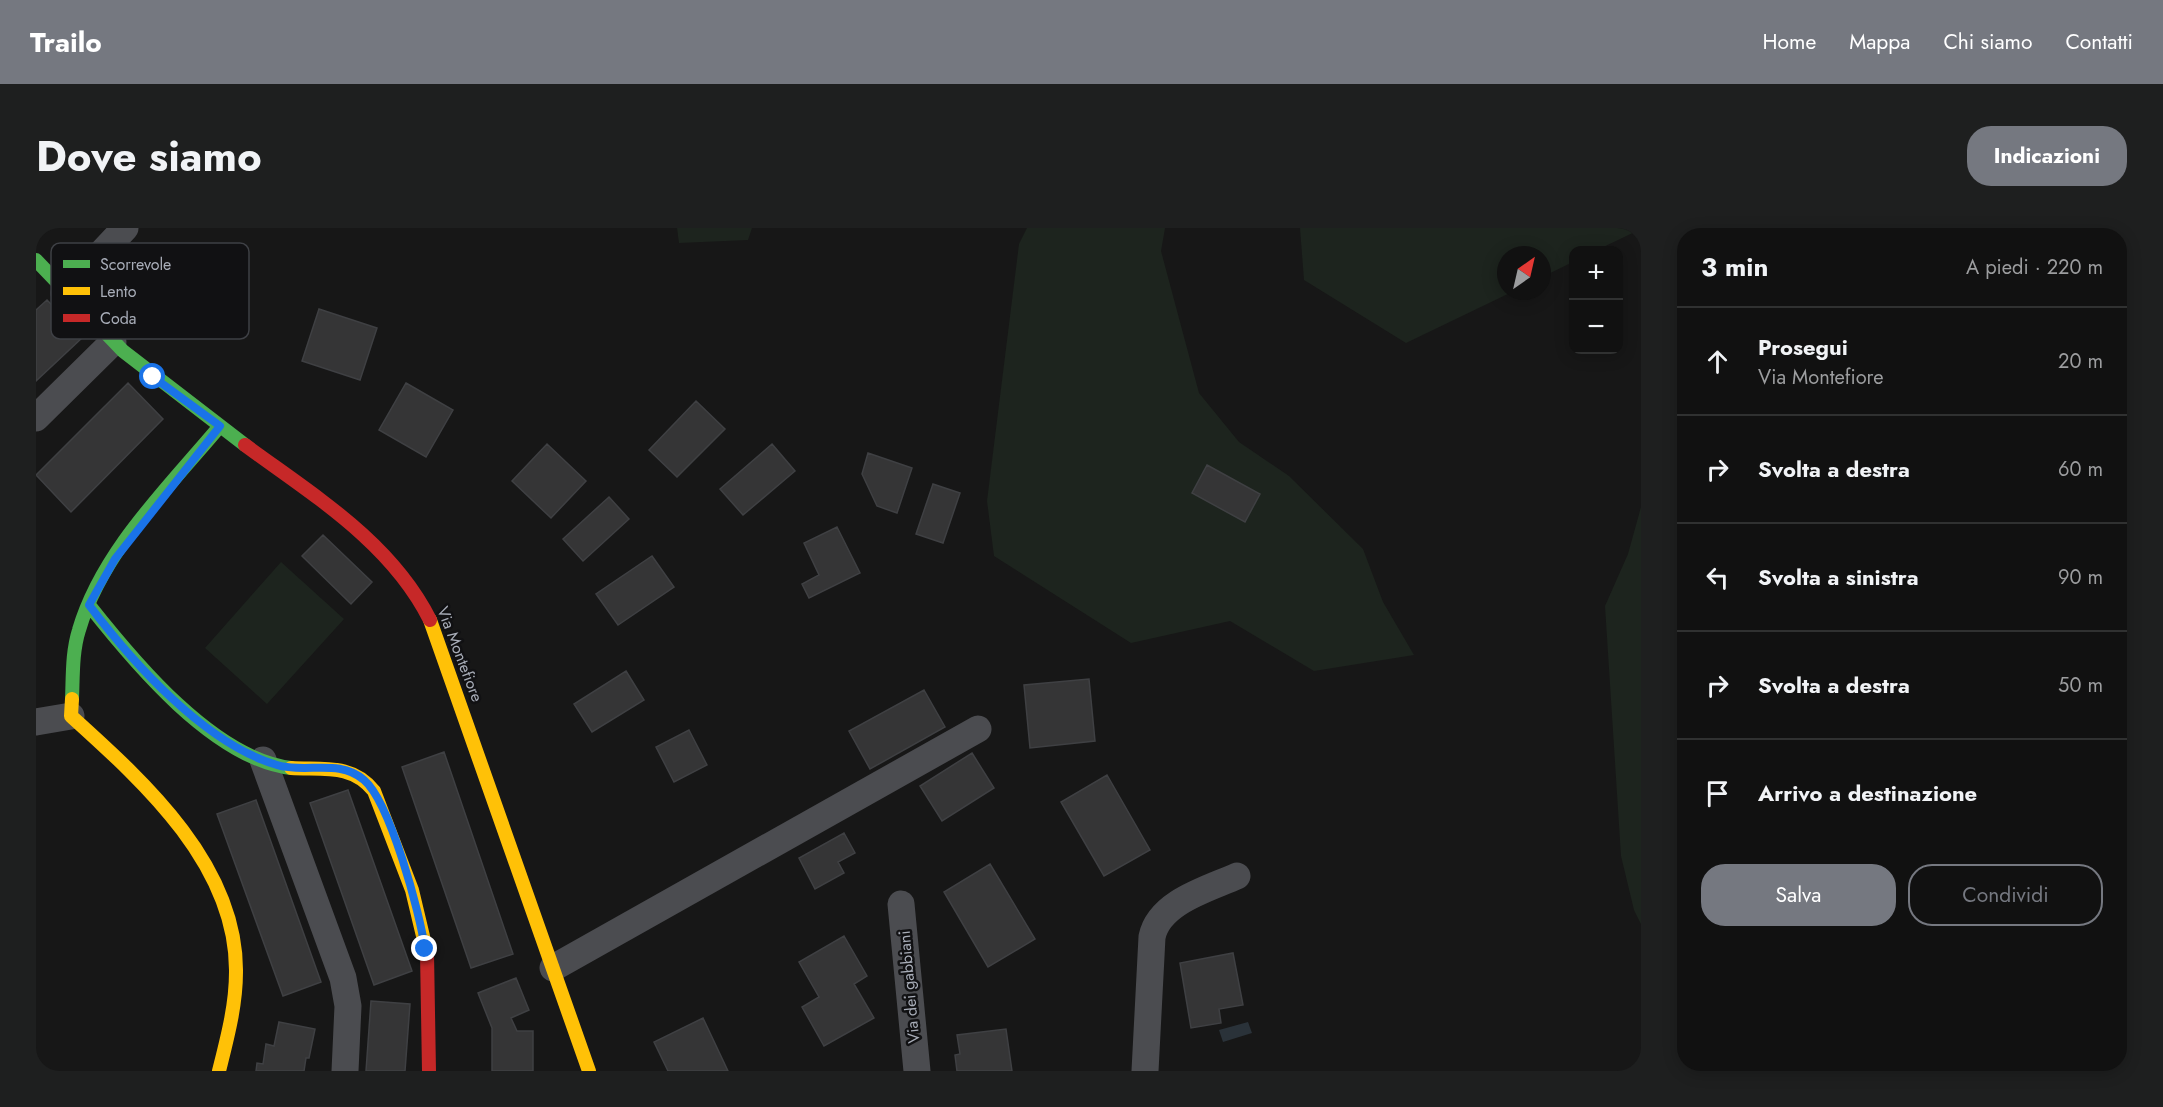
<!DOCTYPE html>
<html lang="it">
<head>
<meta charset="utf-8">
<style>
  :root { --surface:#111; --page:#1e1f1f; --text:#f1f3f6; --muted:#9c9d9f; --line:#303131; --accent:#757880 }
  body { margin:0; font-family:Jost,sans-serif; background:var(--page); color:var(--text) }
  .controls { position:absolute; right:18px; top:18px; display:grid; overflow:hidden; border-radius:12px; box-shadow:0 3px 15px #0003 }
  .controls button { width:54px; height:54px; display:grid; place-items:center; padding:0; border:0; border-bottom:2px solid var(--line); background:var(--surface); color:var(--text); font:30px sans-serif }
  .compass { position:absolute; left:1461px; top:18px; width:54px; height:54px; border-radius:50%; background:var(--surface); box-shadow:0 3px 15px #0003; rotate:34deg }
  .stop { position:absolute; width:18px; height:18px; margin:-14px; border:4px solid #1a73e8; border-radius:50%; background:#fff }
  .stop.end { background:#1a73e8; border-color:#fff; box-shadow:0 2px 6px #0008 }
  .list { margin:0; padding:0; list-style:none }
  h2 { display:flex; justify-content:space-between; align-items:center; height:78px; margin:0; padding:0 24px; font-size:26px }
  h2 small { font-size:20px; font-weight:400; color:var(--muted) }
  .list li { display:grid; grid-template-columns:39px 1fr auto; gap:18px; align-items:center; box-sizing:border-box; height:108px; padding:0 24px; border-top:2px solid var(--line) }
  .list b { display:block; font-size:22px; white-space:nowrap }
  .list p { margin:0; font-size:20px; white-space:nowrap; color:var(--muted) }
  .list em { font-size:20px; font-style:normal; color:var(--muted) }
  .actions { display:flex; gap:12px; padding:18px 24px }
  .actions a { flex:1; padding:14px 0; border:2px solid var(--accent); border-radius:24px; text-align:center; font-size:21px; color:var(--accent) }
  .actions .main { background:var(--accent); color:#fff }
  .icon { flex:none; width:33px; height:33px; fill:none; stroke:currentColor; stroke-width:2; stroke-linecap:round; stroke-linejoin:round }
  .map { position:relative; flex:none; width:1605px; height:843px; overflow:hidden; border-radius:24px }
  header { display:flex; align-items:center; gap:36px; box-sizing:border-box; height:84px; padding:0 30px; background:var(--accent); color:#fff }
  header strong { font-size:28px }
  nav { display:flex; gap:33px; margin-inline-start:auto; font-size:21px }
  .intro { display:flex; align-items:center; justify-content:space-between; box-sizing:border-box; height:144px; padding:0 36px }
  h1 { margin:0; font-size:42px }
  .button { padding:15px 27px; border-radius:24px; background:var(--accent); color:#fff; font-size:21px; font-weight:700 }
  main { display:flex; gap:36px; padding:0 36px }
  aside { flex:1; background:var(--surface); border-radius:24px; box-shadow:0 3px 15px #0003 }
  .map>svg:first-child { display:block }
  .green { fill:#1d241e }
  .water { fill:#2a3239 }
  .building { fill:#353536; stroke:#3f4043; stroke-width:1.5 }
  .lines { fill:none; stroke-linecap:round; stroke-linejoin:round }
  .street { stroke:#4b4c50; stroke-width:27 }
  .fast { stroke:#4caf50; stroke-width:14 }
  .slow { stroke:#ffc107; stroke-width:14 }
  .jam { stroke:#c62828; stroke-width:14 }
  .route { stroke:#1a73e8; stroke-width:8 }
  .labels { text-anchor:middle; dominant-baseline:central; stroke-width:5; stroke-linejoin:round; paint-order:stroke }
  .street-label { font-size:16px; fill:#a8adb8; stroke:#111113 }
  .key { fill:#111113; stroke:#3e4045; stroke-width:1.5 }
  .key-label { font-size:16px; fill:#a8adb8 }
</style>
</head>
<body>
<header>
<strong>Trailo</strong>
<nav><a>Home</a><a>Mappa</a><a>Chi siamo</a><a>Contatti</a></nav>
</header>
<div class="intro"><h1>Dove siamo</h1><a class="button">Indicazioni</a></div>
<main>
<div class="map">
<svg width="1605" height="843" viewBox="0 0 1605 843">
  <rect width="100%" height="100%" fill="#171717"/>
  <path class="green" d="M641,0h75l-4,12 -69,3z
    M991,0h138l-4,23 38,142 40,49 50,34 74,73 20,53 31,53 -100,16 -84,-50 -99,22 -137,-87 -7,-55 32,-257z
    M1264,0h341v1l-44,21h-23l-1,12 -31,15v-22h-36v36h8l-108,52 -102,-63z
    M1605,279v417l-7,-14 -13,-54 -16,-250 23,-52z
    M245,334l63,57 -77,85 -62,-56z"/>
  <path class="water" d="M1212,794l4,11 -29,9 -4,-12z"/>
  <path class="building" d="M11,72l36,37 -47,44v-71z
    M283,81l58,19 -17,52 -58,-19z
    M92,155l35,36 -92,93 -35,-37z
    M370,155l47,27 -27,47 -47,-27z
    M660,173l29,28 -48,48 -28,-27z
    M511,216l39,37 -35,37 -39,-37z
    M736,216l23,27 -52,44 -23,-26z
    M832,225l44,15 -15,45 -20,-7 -15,-32z
    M1171,237l53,29 -15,28 -53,-29z
    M897,256l27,9 -17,50 -27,-9z
    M573,269l20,22 -46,42 -20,-22z
    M801,299l23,46 -51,25 -7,-14 17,-9 -15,-32z
    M287,307l49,47 -21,22 -49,-48z
    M616,328l22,31 -56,38 -22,-31z
    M590,443l18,29 -52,32 -18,-28z
    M1053,451l6,62 -65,7 -6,-63z
    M888,462l21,37 -75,42 -21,-38z
    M653,502l18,35 -33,17 -18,-35z
    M408,524l69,202 -42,14 -69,-201z
    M936,525l22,35 -52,33 -22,-35z
    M1071,547l43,75 -46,26 -43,-74z
    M312,562l64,181 -38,14 -64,-182z
    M220,572l65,182 -38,14 -66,-182z
    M808,605l11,20 -17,9 6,11 -29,16 -16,-31z
    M954,636l45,75 -47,28 -44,-75z
    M808,708l23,40 -13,8 20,34 -50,28 -22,-39 17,-10 -20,-35z
    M1197,725l10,52 -24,4 2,14 -30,5 -11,-65z
    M480,750l13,32 -18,8 6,13h16v40h-41v-43l-14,-35z
    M335,773l39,3 -5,67h-39z
    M667,790l25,53h-60l-14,-29z
    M243,794l36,7 -6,29h-3l-2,13h-48l1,-8 6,1 3,-20 8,2z
    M970,801l6,42h-55l-2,-16 5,-1 -3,-19z"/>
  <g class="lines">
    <path class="street" d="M28,65l61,-65
      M0,190l77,-76
      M0,494l35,-6
      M227,532l80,218 5,28 -3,65
      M865,676l16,167
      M517,740l425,-239
      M1109,843l7,-134c7,-35 56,-48 85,-61"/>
    <path class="fast" d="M0,32l87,91 122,94
      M53,377c45,57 125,154 202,163
      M36,471c1,-23 0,-47 7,-69 23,-79 90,-143 141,-204"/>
    <path class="slow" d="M394,392l159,451
      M36,471l-1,17c73,66 166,149 165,256 0,34 -9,67 -17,99
      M255,540c31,2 61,-5 83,23l38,99 15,63"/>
    <path class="jam" d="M209,217c68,50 146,97 185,175
      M391,725l2,118"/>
  </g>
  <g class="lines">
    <path class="route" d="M117,149l67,49 -105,133 -26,46c44,58 116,139 188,160 28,9 62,-7 87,15 26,22 56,133 61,169"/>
  </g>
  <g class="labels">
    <g class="street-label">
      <text transform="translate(424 426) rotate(69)">Via Montefiore</text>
      <text transform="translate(873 759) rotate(-95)">Via dei gabbiani</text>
    </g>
  </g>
  <rect x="15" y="15" width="198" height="96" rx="9" class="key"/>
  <rect x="27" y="32" width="27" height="8" fill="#4caf50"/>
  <rect x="27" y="59" width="27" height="8" fill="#ffc107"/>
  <rect x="27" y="86" width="27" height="8" fill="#c62828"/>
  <g class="key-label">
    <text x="64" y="42">Scorrevole</text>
    <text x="64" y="69">Lento</text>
    <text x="64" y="96">Coda</text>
  </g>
</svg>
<div class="controls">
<button>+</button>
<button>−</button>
</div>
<svg class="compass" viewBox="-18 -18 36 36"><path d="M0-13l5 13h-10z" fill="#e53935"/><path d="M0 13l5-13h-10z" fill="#9c9d9f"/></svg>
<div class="stop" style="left:117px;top:149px"></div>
<div class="stop end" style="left:389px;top:721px"></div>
</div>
<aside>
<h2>3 min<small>A piedi · 220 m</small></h2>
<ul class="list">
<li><svg class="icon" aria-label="ahead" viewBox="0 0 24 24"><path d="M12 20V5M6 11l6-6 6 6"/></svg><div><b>Prosegui</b><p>Via Montefiore</p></div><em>20 m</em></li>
<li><svg class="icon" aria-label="right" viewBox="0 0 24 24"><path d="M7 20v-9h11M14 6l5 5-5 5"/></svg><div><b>Svolta a destra</b></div><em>60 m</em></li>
<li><svg class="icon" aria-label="left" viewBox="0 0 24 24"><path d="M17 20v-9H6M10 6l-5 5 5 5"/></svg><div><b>Svolta a sinistra</b></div><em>90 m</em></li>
<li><svg class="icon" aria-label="right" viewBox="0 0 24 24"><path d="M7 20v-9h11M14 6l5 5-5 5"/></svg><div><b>Svolta a destra</b></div><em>50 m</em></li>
<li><svg class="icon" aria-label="arrive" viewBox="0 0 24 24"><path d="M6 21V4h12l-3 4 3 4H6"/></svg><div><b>Arrivo a destinazione</b></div></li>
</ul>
<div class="actions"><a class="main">Salva</a><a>Condividi</a></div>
</aside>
</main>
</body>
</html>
